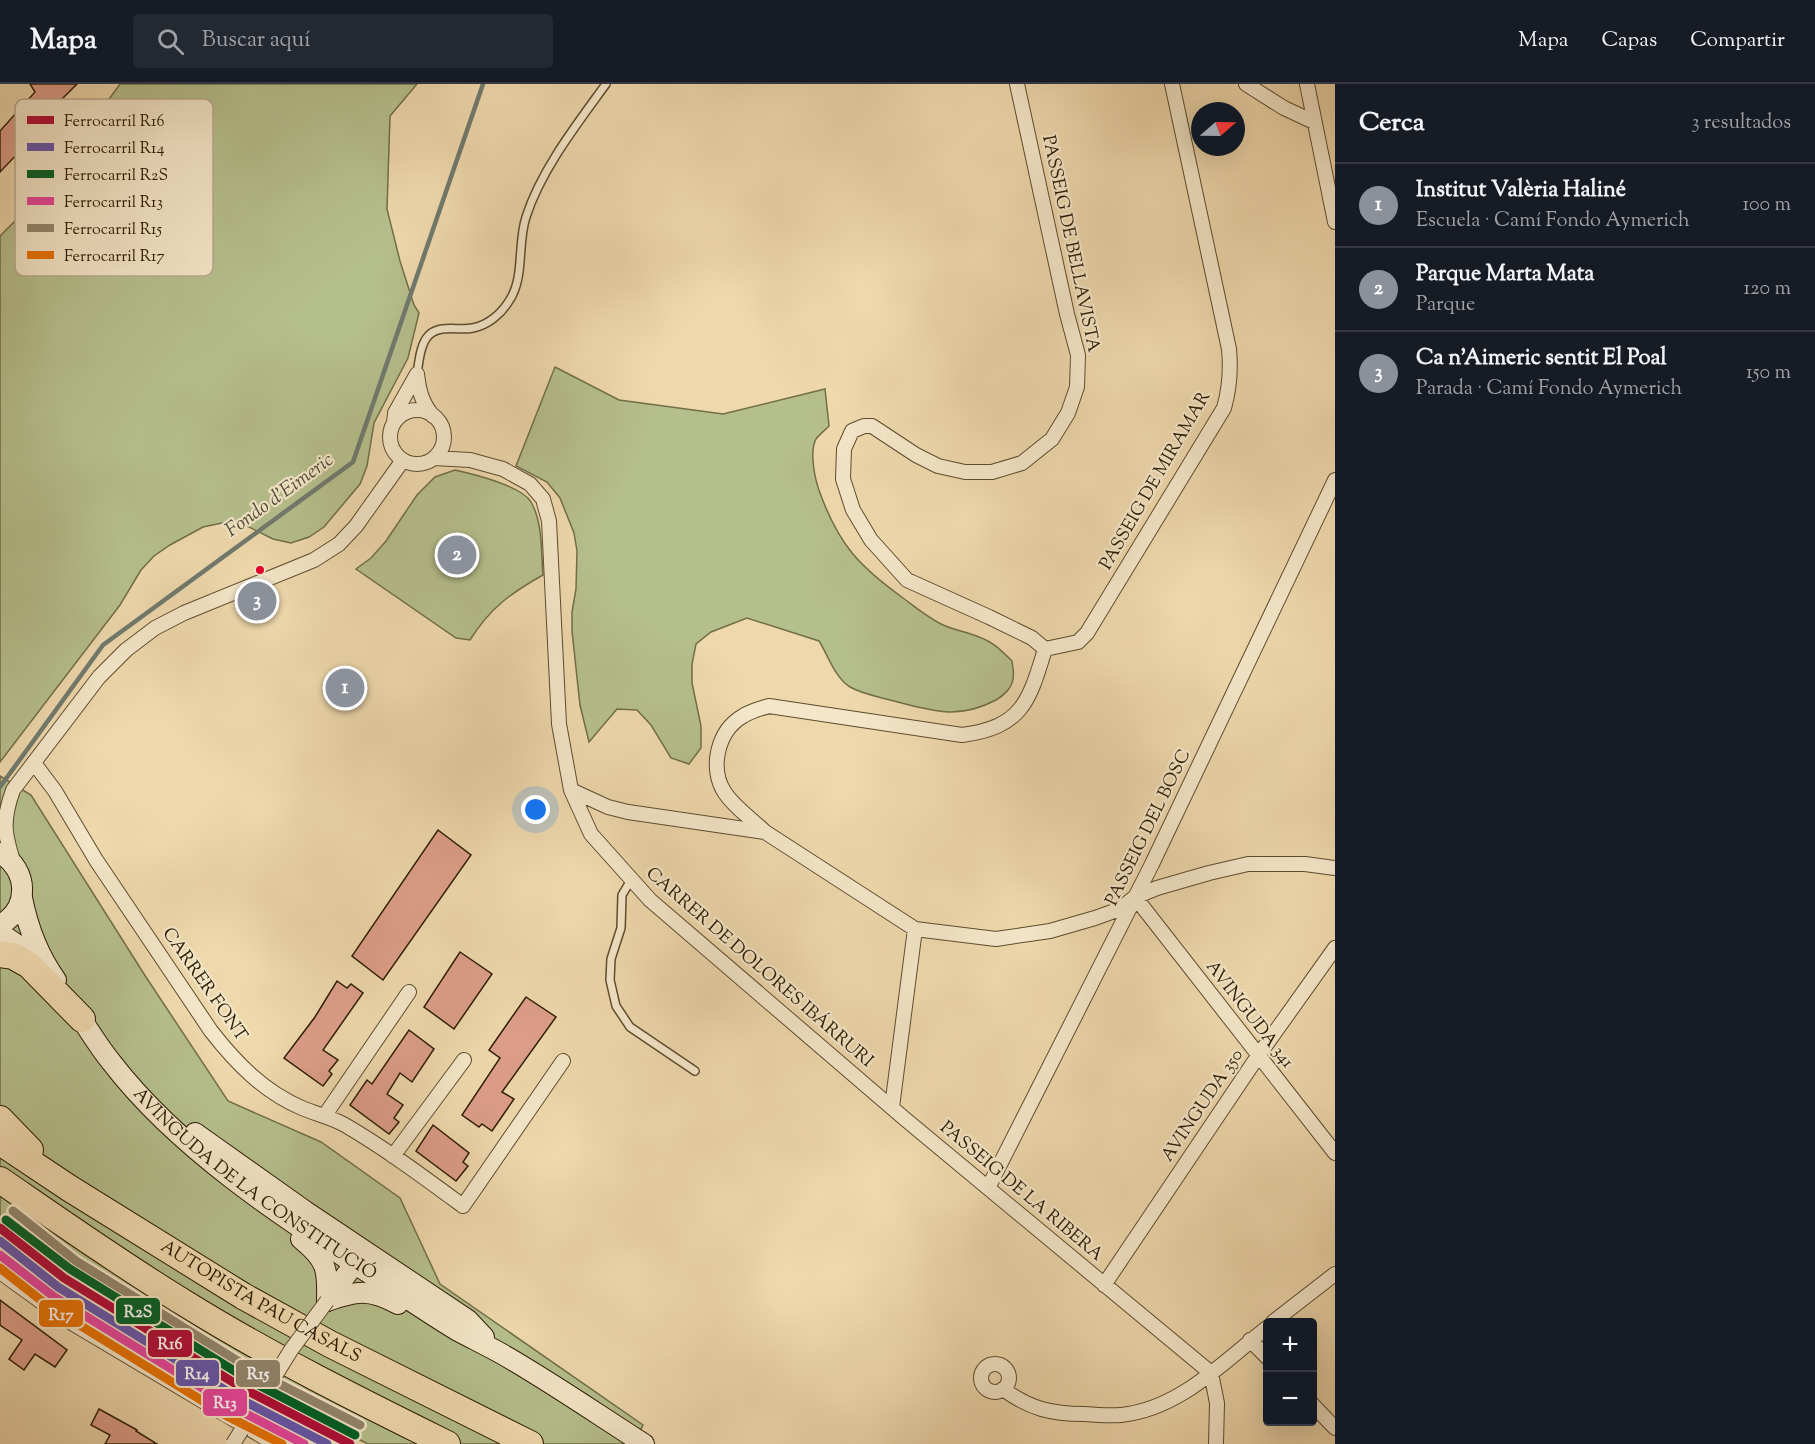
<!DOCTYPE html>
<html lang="es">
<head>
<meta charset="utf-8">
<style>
  :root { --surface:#171b24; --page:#242831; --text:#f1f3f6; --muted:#9ea1a6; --line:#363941; --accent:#8c9099 }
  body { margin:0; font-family:"Sorts Mill Goudy",serif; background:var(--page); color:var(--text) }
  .controls { position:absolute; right:18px; bottom:18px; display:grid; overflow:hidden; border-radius:6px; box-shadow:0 6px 24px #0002 }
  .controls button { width:54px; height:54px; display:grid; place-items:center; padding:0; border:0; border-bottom:2px solid var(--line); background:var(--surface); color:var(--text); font:30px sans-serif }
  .compass { position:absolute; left:1191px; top:18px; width:54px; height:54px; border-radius:50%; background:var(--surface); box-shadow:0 6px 24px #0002; rotate:70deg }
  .you { position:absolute; left:536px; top:726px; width:21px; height:21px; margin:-15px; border:4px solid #fff; border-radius:50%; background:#1a73e8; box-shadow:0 0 0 9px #1a73e833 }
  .badge { display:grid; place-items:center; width:39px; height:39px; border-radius:50%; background:var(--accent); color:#fff; font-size:20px; font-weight:700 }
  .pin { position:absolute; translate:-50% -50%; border:3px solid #fff; box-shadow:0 2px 6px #0006 }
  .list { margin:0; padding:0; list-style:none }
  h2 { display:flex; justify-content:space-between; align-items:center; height:78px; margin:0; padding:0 24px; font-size:26px }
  h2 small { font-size:20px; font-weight:400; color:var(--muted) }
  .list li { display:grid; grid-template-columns:39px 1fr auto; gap:18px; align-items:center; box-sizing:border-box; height:84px; padding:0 24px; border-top:2px solid var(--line) }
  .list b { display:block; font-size:22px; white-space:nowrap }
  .list p { margin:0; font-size:20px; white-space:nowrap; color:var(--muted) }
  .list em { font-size:20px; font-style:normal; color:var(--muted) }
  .icon { flex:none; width:33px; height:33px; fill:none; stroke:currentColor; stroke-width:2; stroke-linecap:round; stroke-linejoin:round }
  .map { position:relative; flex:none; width:1335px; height:1360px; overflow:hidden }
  header { display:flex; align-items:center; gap:36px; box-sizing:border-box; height:84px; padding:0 30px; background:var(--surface); border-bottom:2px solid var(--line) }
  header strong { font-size:28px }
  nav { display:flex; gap:33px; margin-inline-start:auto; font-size:21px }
  .search { width:420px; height:54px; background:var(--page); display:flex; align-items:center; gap:15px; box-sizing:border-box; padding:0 21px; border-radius:6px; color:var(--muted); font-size:22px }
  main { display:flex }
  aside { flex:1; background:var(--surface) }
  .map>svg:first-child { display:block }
  .green { fill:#b5bf8c; stroke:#716e48; stroke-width:1.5 }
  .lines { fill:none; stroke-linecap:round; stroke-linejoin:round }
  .stream { stroke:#707a6e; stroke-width:4.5 }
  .building { fill:#dd9e89; stroke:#2d1d04; stroke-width:1.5 }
  .lane-casing { stroke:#5d4c2e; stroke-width:10 }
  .street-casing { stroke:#5d4c2e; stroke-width:16 }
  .secondary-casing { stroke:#2d1d04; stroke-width:22 }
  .highway-casing { stroke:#2d1d04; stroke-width:28 }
  .lane { stroke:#f4e6c9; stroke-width:7 }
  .street { stroke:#f4e6c9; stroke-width:14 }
  .secondary { stroke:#f4e6c9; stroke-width:20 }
  .highway { stroke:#eed8ac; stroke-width:26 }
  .street-bridge-casing { stroke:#5d4c2e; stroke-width:16; stroke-linecap:butt }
  .street-bridge { stroke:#f4e6c9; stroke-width:14 }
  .rail-1-casing { stroke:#f4e6c9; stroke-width:14 }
  .rail-2-casing { stroke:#f4e6c9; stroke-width:14 }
  .rail-3-casing { stroke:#f4e6c9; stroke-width:14 }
  .rail-4-casing { stroke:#f4e6c9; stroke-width:14 }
  .rail-5-casing { stroke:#f4e6c9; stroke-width:14 }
  .rail-6-casing { stroke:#f4e6c9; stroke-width:14 }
  .rail-1 { stroke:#af0d38; stroke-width:9 }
  .rail-2 { stroke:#6556ac; stroke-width:9 }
  .rail-3 { stroke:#005f27; stroke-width:9 }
  .rail-4 { stroke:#e5449c; stroke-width:9 }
  .rail-5 { stroke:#93866e; stroke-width:9 }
  .rail-6 { stroke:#e77204; stroke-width:9 }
  .bus-dot { fill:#e4002b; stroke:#f4e6c9; stroke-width:2 }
  .labels { text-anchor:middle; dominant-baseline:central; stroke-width:4.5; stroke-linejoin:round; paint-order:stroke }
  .street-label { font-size:18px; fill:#2d1d04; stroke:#f4e6c9 }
  .water-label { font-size:20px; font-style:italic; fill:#4f4c39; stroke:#f4e6c9 }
  .key { fill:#f4e6c9; stroke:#b8aa8e; stroke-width:1.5 }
  .key-label { font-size:16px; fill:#2d1d04 }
  .line-badge { stroke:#f4e6c9; stroke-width:2 }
  .badge-label { font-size:16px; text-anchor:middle; font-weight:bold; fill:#fff }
</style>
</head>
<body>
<header>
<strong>Mapa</strong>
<div class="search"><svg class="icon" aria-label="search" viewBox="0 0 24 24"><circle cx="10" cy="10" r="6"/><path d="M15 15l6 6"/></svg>Buscar aquí</div>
<nav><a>Mapa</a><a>Capas</a><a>Compartir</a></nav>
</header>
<main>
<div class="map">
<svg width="1335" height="1360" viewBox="0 0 1335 1360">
  <rect width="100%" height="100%" fill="#eed8ac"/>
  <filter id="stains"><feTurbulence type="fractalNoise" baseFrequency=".00333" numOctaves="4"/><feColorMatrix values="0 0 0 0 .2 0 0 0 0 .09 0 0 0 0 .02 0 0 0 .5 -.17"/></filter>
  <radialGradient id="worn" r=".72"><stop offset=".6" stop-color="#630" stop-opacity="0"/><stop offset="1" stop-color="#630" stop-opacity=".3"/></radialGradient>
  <path class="green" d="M120,0h297l-27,32 -3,93 13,52 14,44 5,8 -11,45 -34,65 -7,43 -7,18 -36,43 -15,10 -18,6 -18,-4 -32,-16h-19l-19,4 -33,18 -16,11 -13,14 -21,35 -120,157v-526l35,-35z
    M555,283l64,33 104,14 102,-25 4,37c-4,4 -10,9 -13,13 -7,13 -1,41 4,54 19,52 39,73 83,105 12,9 24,19 38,26 12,6 26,8 38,13 14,5 23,14 33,24 1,6 2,13 1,18 -1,9 -10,17 -17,21 -38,20 -63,11 -102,1 -14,-4 -32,-7 -44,-14 -15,-9 -22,-32 -31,-46l-72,-23 -36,14 -15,12 -4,20v19l9,43v22l-12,16 -18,-6 -20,-33 -14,-15 -20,-1 -28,33 -9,-37 -8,-74v-19l4,-23 1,-38 -3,-18 -14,-35 -13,-16 -31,-16z
    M455,386c18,4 67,16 76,32 12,21 10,50 12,73 -32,18 -53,33 -73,65l-14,-2 -100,-69 15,-11 15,-17 31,-46 18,-18z
    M0,692l31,19 113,179 84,127 93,41 79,56 40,86 203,141 -9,19h-266l-124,-61 -244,-163z"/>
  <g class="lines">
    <path class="stream" d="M0,703l103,-142 250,-183 130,-378"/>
  </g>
  <path class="building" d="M30,0h47l-15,15 4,4 -66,69v-41l35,-39z
    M438,746l33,25 -88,125 -31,-24z
    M460,868l32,22 -38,55 -30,-22z
    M337,897l10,7 4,-4 12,9 -40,57 15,10 -9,11 3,3 -9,12 -39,-28 31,-41z
    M526,913l30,20 -54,75 12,7 -22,32 -10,-7 -3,3 -17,-12 38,-57 -11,-8z
    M409,946l25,19 -22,33 -12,-9 -13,21 16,11 -9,13 5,4 -10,12 -39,-29 17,-25 5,4z
    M433,1041l36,28 -6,9 5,4 -12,15 -40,-30z
    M0,1216l67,50 -12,17 -20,-13 -11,16 -15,-11 13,-19 -22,-15z
    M99,1325l38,21 -1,1 21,13h-52l5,-9 -19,-10z"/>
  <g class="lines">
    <defs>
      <path id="lane" d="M417,290c2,-12 3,-30 12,-39 12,-11 30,-4 44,-7 15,-3 28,-14 36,-27 16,-23 8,-57 17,-84 15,-47 51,-93 80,-133
        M631,796l-9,15 -1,33 -10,31 -1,21 6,26 14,21 65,44"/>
      <path id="street" d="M1017,0l50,230 11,41 -1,32 -9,26 -16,26 -30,24 -30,9h-27l-27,-6 -22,-11 -44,-29h-8l-12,5 -8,18 -1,30 10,31 18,30 36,40 82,37 43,21 13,11
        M1246,0l38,24 30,14
        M1307,0l28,138
        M417,290c2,17 5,29 16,42
        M390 353a27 27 0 1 1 54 0a27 27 0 1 1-54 0Z
        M394,339l1,-10 22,-39
        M434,374l36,2 33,9 27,15 13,15 6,22 10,203 12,66 37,17 20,5 137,20 150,97 81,10 54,-8 45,-13 25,-9 15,-12 22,-9 52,-15 39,-9h57l30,4
        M1045,565l33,-7 9,-9 137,-225c6,-21 7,-38 5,-59l-57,-265
        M34,679l21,28 41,69 115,171c25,32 53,61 91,77 14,6 29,9 43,17 41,24 80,53 118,81l100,-145
        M571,706l20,44 59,66 255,219 306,254 6,30 -1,41
        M765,748c-13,-13 -30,-24 -40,-39 -16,-24 -8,-62 18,-77 8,-5 16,-7 26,-10l193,29c60,-8 67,-33 83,-86
        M14,780c-10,-31 -12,-43 -1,-74l86,-113 27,-27 29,-22 29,-15 130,-53 25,-16 17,-18 47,-66
        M1135,813l200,256
        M892,1023l23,-178
        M325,1031l84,-123
        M393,1072l71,-96
        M988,1104l164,-324 183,-384
        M0,1188l65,47 210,125
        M1104,1201l154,-229 77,-108
        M1273,1238l62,-48
        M1250,1256l18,18
        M981 1294a14 14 0 1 1 28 0a14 14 0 1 1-28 0Z
        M1003,1305c27,20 49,25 81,25 12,1 25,2 37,1 59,-6 102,-53 147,-88
        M1312,1320l23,24"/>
      <g id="secondary">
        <path d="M0,769c29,17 30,56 0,72"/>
        <path d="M22,814c6,30 16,57 34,82"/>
        <path d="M0,849l35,24"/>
        <path id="s1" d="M74,923c12,19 24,39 38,56 68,88 171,154 263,214 27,18 55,37 83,54 15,8 30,15 44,23 49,28 95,60 142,90"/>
        <path d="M195,1049l110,78 163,109 16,17"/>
        <path d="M301,1155c26,21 27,30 26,62"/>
        <path d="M327,1217l25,-34 -4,-17"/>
        <path d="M327,1217c29,-10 42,-13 71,3"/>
      </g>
      <g id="highway">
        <path d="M0,870l13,2 16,9 53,54"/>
        <path d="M0,1035l30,31"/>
        <path id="s2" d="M0,1058l69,46 174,108 87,48 200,100"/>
        <path d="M0,1096c61,42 122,85 186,124 84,52 172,96 261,140"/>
      </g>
    </defs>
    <use href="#lane" class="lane-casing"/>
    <use href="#street" class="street-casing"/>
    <use href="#secondary" class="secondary-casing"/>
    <use href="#highway" class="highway-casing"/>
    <use href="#lane" class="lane"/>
    <use href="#street" class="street"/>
    <use href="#secondary" class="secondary"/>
    <use href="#highway" class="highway"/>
    <defs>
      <path id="street-bridge" d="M233,1360l58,-94 36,-49"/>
    </defs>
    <use href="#street-bridge" class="street-bridge-casing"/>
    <use href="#street-bridge" class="street-bridge"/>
    <defs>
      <path id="rail-1" d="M0,1144l64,50 180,111 106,55"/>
      <path id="rail-2" d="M0,1157l58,46 180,111 89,46"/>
      <path id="rail-3" d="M6,1136l64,49 179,111 106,55"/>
      <path id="rail-4" d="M0,1171l53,41 180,111 71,37"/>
      <path id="rail-5" d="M13,1127l63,50 178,110 106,54"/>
      <path id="rail-6" d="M0,1184l47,37 180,111 55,28"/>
    </defs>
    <use href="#rail-1" class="rail-1-casing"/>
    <use href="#rail-2" class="rail-2-casing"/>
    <use href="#rail-3" class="rail-3-casing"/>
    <use href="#rail-4" class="rail-4-casing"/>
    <use href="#rail-5" class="rail-5-casing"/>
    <use href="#rail-6" class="rail-6-casing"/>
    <use href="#rail-1" class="rail-1"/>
    <use href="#rail-2" class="rail-2"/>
    <use href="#rail-3" class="rail-3"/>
    <use href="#rail-4" class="rail-4"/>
    <use href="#rail-5" class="rail-5"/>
    <use href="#rail-6" class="rail-6"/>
  </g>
  <circle class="bus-dot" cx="260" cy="486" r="5"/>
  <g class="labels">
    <g class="street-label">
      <text transform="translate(1070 160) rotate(78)">PASSEIG DE BELLAVISTA</text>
      <text transform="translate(1156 397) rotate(-60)">PASSEIG DE MIRAMAR</text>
      <text transform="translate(1149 744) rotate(-64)">PASSEIG DEL BOSC</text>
      <text transform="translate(759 884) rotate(41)">CARRER DE DOLORES IBÁRRURI</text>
      <text transform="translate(204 901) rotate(55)">CARRER FONT</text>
      <text transform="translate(1249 931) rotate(52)">AVINGUDA 341</text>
      <text transform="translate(1203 1022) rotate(-56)">AVINGUDA 350</text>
      <text transform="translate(1021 1108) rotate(40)">PASSEIG DE LA RIBERA</text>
      <text stroke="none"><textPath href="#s1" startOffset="256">AVINGUDA DE LA CONSTITUCIÓ</textPath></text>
      <text stroke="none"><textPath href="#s2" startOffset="306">AUTOPISTA PAU CASALS</textPath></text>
    </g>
    <g class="water-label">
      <text transform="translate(280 412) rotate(-36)">Fondo d'Eimeric</text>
    </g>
  </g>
  <rect x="15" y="15" width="198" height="177" rx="9" class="key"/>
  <rect x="27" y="32" width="27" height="8" fill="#af0d38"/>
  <rect x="27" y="59" width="27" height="8" fill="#6556ac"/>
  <rect x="27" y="86" width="27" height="8" fill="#005f27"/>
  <rect x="27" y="113" width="27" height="8" fill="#e5449c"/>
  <rect x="27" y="140" width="27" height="8" fill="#93866e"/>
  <rect x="27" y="167" width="27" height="8" fill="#e77204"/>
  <g class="key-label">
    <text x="64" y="42">Ferrocarril R16</text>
    <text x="64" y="69">Ferrocarril R14</text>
    <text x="64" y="96">Ferrocarril R2S</text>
    <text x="64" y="123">Ferrocarril R13</text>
    <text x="64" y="150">Ferrocarril R15</text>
    <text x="64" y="177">Ferrocarril R17</text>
  </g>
  <g class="line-badge">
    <rect x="115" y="1213" width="46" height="28" rx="6" fill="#005f27"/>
    <rect x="38" y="1215" width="46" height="29" rx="6" fill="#e77204"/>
    <rect x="147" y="1245" width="46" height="29" rx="6" fill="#af0d38"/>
    <rect x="175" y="1275" width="45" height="28" rx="6" fill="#6556ac"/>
    <rect x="235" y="1275" width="46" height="29" rx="6" fill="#93866e"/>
    <rect x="202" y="1304" width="46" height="29" rx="6" fill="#e5449c"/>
  </g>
  <g class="badge-label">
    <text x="138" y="1233">R2S</text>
    <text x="61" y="1236">R17</text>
    <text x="170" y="1265">R16</text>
    <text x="197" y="1295">R14</text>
    <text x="258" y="1295">R15</text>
    <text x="225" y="1324">R13</text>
  </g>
  <rect width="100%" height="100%" filter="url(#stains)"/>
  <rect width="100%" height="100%" fill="url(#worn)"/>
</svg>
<div class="controls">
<button>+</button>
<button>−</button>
</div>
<svg class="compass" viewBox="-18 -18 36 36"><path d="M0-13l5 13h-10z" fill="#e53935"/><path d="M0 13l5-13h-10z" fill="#9ea1a6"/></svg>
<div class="you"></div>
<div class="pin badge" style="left:345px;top:604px">1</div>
<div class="pin badge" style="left:457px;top:471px">2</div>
<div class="pin badge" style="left:257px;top:517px">3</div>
</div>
<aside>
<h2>Cerca<small>3 resultados</small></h2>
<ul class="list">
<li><span class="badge">1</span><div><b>Institut Valèria Haliné</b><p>Escuela · Camí Fondo Aymerich</p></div><em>100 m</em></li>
<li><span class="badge">2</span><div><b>Parque Marta Mata</b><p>Parque</p></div><em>120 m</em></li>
<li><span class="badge">3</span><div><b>Ca n'Aimeric sentit El Poal</b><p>Parada · Camí Fondo Aymerich</p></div><em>150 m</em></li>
</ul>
</aside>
</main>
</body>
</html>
